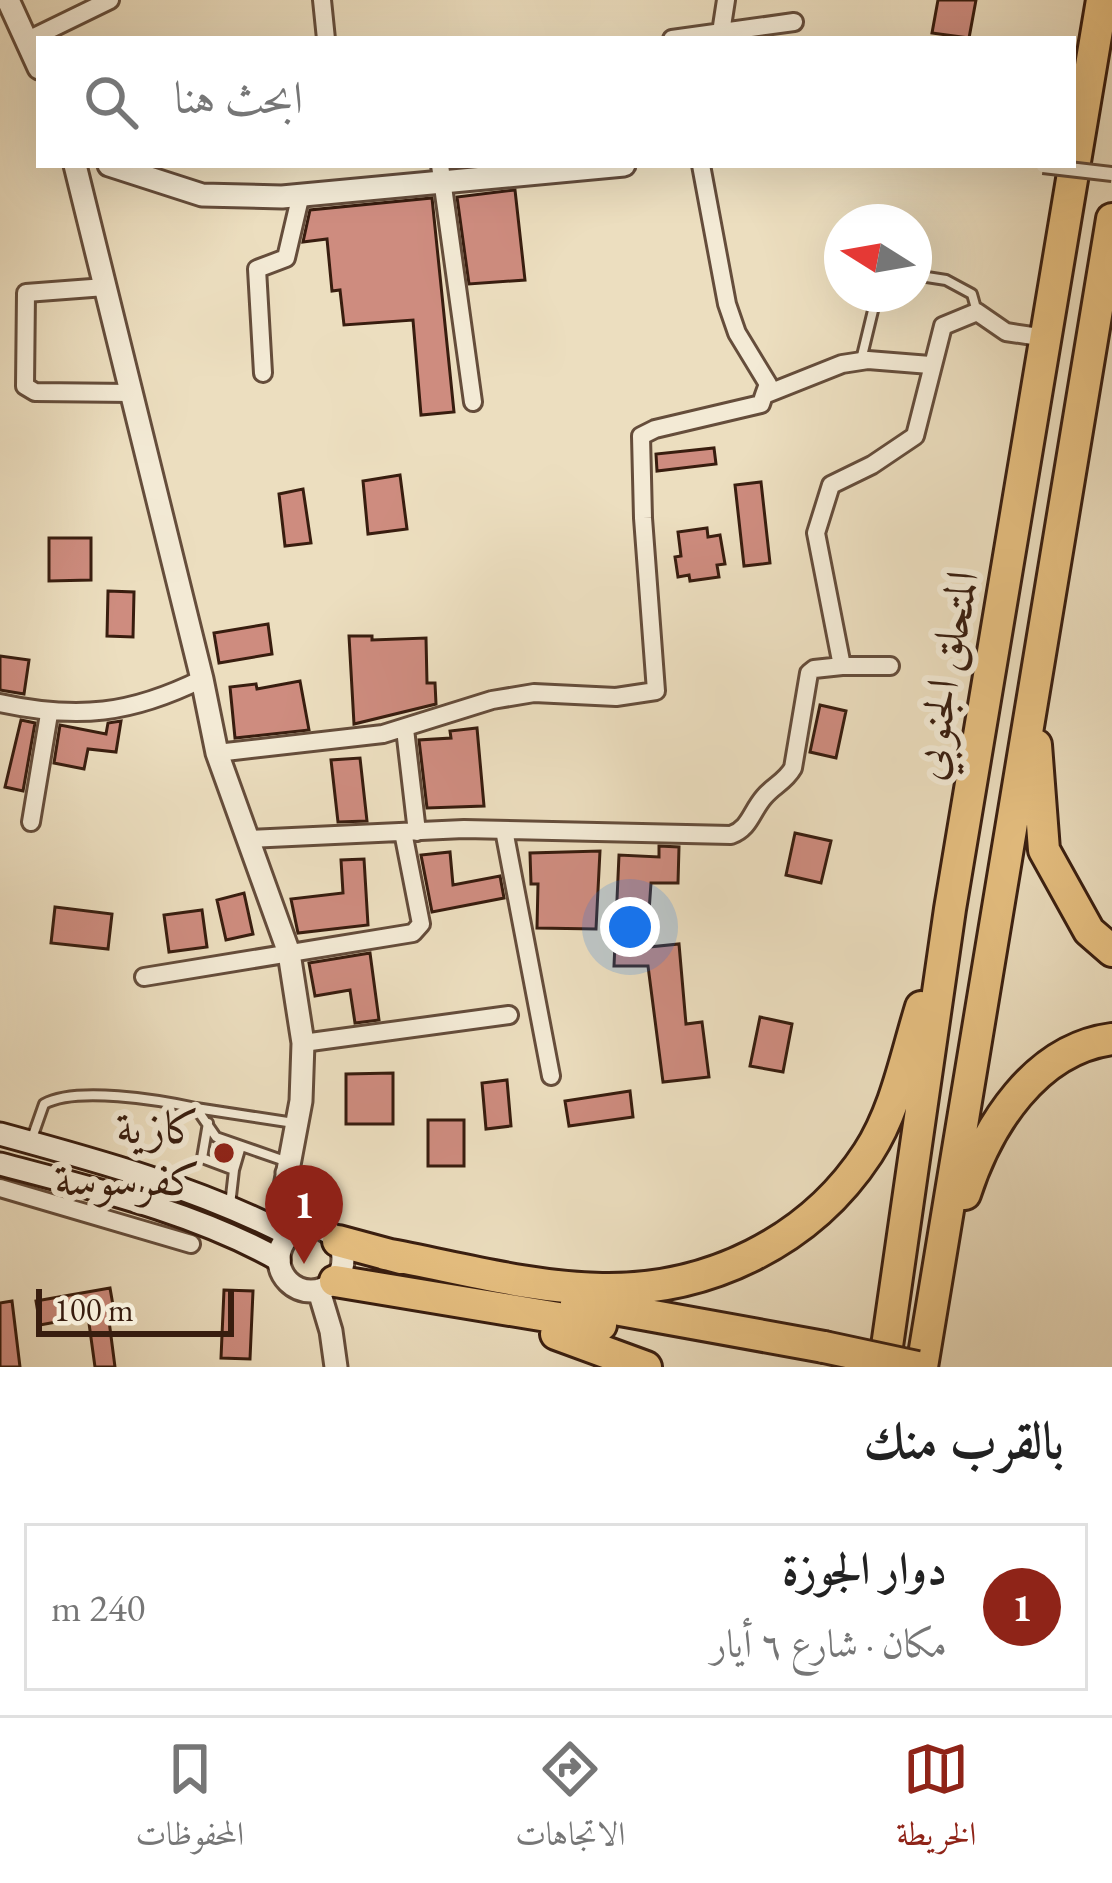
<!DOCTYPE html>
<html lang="ar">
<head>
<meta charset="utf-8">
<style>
  :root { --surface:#fff; --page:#f2f2f2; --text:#222; --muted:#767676; --line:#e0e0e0; --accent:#8f2418 }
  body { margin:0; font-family:"EB Garamond",Amiri,serif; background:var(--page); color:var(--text); direction:rtl }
  .compass { position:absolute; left:824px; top:204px; width:108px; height:108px; border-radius:50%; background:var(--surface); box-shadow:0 12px 48px #0002; rotate:281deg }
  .scale { position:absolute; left:36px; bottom:30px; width:198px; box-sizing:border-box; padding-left:12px; border:6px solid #381d0f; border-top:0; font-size:33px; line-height:42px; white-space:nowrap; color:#381d0f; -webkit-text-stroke:9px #f3ead5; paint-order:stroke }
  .you { position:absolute; left:630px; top:927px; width:42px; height:42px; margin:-30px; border:9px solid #fff; border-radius:50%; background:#1a73e8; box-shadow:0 0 0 18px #1a73e833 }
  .badge { display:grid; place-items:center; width:78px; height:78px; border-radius:50%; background:var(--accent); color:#fff; font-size:39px; font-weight:700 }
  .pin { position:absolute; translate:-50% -99px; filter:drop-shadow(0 3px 6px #0008) }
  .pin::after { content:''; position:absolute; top:63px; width:42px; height:36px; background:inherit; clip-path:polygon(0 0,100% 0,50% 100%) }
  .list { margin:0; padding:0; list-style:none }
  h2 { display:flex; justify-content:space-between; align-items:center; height:156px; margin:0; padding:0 48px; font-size:51px }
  h2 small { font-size:39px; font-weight:400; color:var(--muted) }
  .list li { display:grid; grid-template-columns:78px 1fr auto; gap:36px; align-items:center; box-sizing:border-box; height:168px; margin:0 24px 24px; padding:0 24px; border:3px solid var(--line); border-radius:0px }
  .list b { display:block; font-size:45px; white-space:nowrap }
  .list p { margin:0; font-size:39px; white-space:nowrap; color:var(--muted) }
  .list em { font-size:39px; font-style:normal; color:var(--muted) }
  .icon { flex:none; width:66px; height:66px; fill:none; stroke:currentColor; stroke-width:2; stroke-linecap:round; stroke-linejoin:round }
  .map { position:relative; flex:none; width:1112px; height:1367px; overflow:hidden; direction:ltr }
  .search { position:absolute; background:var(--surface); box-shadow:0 12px 48px #0002; left:36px; right:36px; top:36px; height:132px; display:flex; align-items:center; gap:30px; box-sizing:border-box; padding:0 42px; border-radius:0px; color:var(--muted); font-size:45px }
  .sheet { height:348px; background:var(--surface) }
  nav { display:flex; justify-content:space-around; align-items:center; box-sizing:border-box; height:168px; border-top:3px solid var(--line); background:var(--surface); font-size:33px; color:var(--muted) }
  nav a { display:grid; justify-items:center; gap:6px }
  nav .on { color:var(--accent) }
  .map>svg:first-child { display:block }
  .building { fill:#ce8c7f; stroke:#381d0f; stroke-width:3 }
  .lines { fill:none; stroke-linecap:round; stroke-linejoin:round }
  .service-casing { stroke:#654d3b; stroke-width:14 }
  .minor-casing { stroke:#654d3b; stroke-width:22 }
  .tertiary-casing { stroke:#654d3b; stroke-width:27 }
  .secondary-casing { stroke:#381d0f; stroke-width:27 }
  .motorway-casing { stroke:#381d0f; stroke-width:36 }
  .service { stroke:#f3ead5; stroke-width:8 }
  .minor { stroke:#f3ead5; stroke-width:16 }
  .tertiary { stroke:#f3ead5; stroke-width:21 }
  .secondary { stroke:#f3ead5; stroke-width:21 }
  .motorway { stroke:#e6bf80; stroke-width:30 }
  .pedestrian-bridge-casing { stroke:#654d3b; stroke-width:18; stroke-linecap:butt }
  .motorway-bridge-casing { stroke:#381d0f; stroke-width:36; stroke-linecap:butt }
  .pedestrian-bridge { stroke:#f3ead5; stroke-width:12 }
  .motorway-bridge { stroke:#e6bf80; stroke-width:30 }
  .poi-dot { fill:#8f2418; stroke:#f3ead5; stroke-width:4.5 }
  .labels { text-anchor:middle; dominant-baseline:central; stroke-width:12; stroke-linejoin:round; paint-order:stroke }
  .street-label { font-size:45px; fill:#381d0f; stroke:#f3ead5 }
  .poi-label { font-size:45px; fill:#381d0f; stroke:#f3ead5; text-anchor:end }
</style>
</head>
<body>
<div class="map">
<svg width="1112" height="1367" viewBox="0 0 1112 1367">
  <rect width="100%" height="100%" fill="#ecdebf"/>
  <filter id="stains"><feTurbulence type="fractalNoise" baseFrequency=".00167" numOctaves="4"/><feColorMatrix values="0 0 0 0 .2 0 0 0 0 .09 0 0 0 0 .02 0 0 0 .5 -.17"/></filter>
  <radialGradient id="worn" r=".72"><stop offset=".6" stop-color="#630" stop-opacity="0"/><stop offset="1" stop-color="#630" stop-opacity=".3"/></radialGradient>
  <path class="building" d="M938,0h38l-7,38 -37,-5z
    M515,190l10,90 -56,4 -12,-87z
    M432,198l22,214 -33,3 -8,-95 -69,5 -4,-35 -8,1 -5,-52 -24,3 7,-32z
    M714,448l2,16 -59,7 -1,-17z
    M400,475l7,54 -39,5 -5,-53z
    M761,482l9,81 -26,3 -9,-81z
    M303,489l8,54 -26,3 -6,-52z
    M707,528l1,9 12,-2 5,29 -8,1 2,12 -29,4 -1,-6 -11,2 -3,-20 6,-1 -3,-24z
    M49,538h42v42l-42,1z
    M108,591l26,1 -1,45 -26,-1z
    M268,624l4,30 -53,9 -5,-30z
    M349,636h23v4l54,-2 1,45h8l1,21 -82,20z
    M0,656l29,4 -5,34 -24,-4z
    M300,681l9,49 -74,8 -5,-51 26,-3 1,5z
    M820,705l26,6 -10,47 -26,-6z
    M21,720l14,3 -12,68 -18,-4z
    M121,721l-5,31 -28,-3 -4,20 -30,-6 6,-38 46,9 2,-11z
    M477,728l7,78 -57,2 -8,-68 32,-2 -1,-7z
    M360,758l7,63 -29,1 -7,-62z
    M795,833l36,8 -10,42 -35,-8z
    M659,846l20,1 -1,36h-27l-3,43h-9v22l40,-4 7,80 16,-2 7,55 -46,5 -15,-116h-34l5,-111 40,2z
    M600,851l-4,78 -59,-1 1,-44h-7l-1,-31z
    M450,852l3,33 47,-9 4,22 -72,14 -11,-57z
    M364,859l4,66 -70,8 -7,-34 52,-6 -2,-33z
    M244,893l9,41 -27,6 -9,-40z
    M55,907l57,7 -4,35 -57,-6z
    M202,910l5,37 -38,5 -5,-37z
    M370,953l9,67 -24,3 -5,-33 -35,6 -6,-33z
    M760,1017l32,7 -9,48 -33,-6z
    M393,1073v51h-47v-50z
    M507,1080l4,46 -25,3 -4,-46z
    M630,1091l3,26 -64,9 -4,-25z
    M428,1120h36v46h-36z
    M110,1288l4,23 -6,2 7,54h-20l-7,-51 -48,9 -4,-24z
    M224,1290l29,1 -3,68 -29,-1z
    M12,1301l8,66h-20v-64z"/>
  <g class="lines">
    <defs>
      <path id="service" d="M914,275l32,5 26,14 5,18
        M861,360l16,-66
        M196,1108l98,15
        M208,1123l-6,35 32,12 -4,35
        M31,1141l13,-37c32,-18 115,-4 152,4l20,29 69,24
        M234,1170l7,-24"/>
      <path id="minor" d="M322,0l4,39
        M672,39l122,-17
        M720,39l6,-39
        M28,40l82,-40
        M440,165l33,237
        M701,165l26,139 10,29 31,51 -4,11
        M105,287l-79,6 -1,93 10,6 97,1
        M263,373l-6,-104 29,-11 15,-64
        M890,666h-48l-26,-133 15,-48 41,-20 43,-29 28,-110 34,-14 29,20 40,6
        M0,703c78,17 131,11 202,-24
        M405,729l12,103
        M217,753l166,-19 109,-34 42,-7 82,4 40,-6 -13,-173 -2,-82 14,-7 106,-25 3,-9 78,-31 26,-4 62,5
        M31,822l18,-108
        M504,830l47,246
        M250,839l214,-10 267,6c19,-7 20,-23 33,-38 10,-12 21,-15 29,-29l16,-95 5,-4 28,-3
        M144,977l269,-44 8,-9 -18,-92
        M303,1043l206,-28
        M0,1188l191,56"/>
      <path id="tertiary" d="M8,0l31,68
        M75,165l127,514 15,74 72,200 14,90 -2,58 -18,96 8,37
        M109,165l93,30 80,2 342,-32
        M287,1173l9,21 30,37
        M279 1259a32 32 0 1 1 64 0a32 32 0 1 1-64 0Z
        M319,1291l12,40 5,36"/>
      <path id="secondary" d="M0,1134c99,27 198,54 289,101
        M0,1164c94,25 194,48 279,96"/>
      <path id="motorway" d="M1036,745l8,105 45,81 23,20
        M965,1194c22,-68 70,-145 147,-155
        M338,1241l63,17
        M385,1254c71,13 145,34 217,35 106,2 208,-47 266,-136 28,-43 38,-98 53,-146
        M335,1281l266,44
        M576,1302l248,45
        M556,1334l90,33
        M884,1367l66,-458 152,-909
        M922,1367l190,-1148"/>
    </defs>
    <use href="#service" class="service-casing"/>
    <use href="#minor" class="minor-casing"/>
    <use href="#tertiary" class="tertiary-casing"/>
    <use href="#secondary" class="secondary-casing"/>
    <use href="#motorway" class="motorway-casing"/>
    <use href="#service" class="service"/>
    <use href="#minor" class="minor"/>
    <use href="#tertiary" class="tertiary"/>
    <use href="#secondary" class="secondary"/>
    <use href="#motorway" class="motorway"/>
    <defs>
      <path id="pedestrian-bridge" d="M1043,166l69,8"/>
      <path id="motorway-bridge" d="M824,1347l93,20"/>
    </defs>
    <use href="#pedestrian-bridge" class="pedestrian-bridge-casing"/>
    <use href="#motorway-bridge" class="motorway-bridge-casing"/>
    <use href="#pedestrian-bridge" class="pedestrian-bridge"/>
    <use href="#motorway-bridge" class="motorway-bridge"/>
  </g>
  <circle class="poi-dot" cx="224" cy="1153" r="12"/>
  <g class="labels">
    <g class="street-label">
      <text transform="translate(944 675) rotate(-80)">المتحلق الجنوبي</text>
    </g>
    <g class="poi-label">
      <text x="200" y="1127">كازية<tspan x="200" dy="52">كفرسوسة</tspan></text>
    </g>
  </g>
  <rect width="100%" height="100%" filter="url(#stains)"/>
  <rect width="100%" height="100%" fill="url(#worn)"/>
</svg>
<svg class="compass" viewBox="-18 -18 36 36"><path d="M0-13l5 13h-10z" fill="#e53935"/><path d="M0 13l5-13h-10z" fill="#767676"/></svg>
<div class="scale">100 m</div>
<div class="you"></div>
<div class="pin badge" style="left:304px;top:1264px">1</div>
<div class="search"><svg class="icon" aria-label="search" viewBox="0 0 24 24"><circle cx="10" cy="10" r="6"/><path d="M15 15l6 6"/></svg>ابحث هنا</div>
</div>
<section class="sheet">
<h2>بالقرب منك<small></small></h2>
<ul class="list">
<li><span class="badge">1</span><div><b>دوار الجوزة</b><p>مكان · شارع ٦ أيار</p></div><em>240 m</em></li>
</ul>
</section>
<nav>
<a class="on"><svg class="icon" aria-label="map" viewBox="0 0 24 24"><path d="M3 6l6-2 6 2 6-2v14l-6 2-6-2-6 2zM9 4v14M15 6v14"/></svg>الخريطة</a>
<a><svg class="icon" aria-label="directions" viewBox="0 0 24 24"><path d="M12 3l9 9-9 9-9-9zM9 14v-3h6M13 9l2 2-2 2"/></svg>الاتجاهات</a>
<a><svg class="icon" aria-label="saved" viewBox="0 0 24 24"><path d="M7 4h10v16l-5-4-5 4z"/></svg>المحفوظات</a>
</nav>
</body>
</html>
